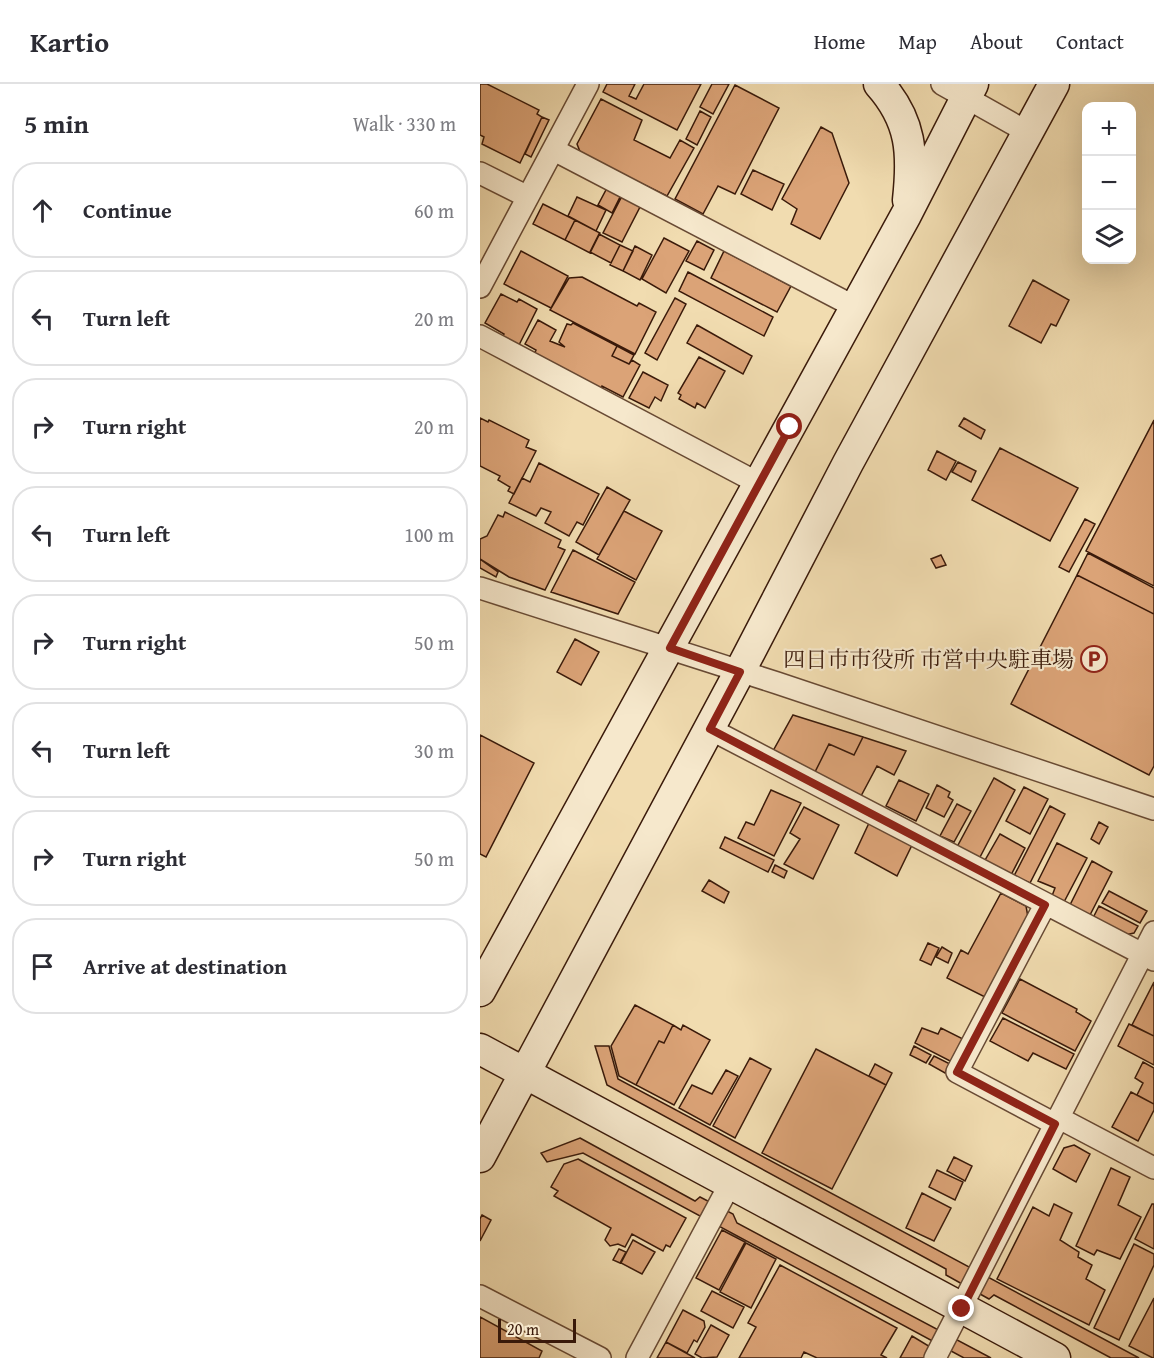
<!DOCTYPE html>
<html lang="en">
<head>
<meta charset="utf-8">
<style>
  :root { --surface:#fff; --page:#f7f7f7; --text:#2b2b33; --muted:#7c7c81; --line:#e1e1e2 }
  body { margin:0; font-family:"Gentium Book Plus","Noto Serif JP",serif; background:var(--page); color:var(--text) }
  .controls { position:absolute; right:18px; top:18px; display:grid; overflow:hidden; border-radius:12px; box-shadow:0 6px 24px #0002 }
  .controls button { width:54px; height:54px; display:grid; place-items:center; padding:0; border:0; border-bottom:2px solid var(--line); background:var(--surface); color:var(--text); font:30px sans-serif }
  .scale { position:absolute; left:18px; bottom:15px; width:78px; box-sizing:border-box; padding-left:6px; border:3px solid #3a1a0a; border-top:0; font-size:16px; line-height:21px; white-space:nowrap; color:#3a1a0a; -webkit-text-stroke:4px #f6e8cc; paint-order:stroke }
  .stop { position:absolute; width:18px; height:18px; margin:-14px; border:4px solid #8f2418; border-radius:50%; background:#fff }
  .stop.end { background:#8f2418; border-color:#fff; box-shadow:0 2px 6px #0008 }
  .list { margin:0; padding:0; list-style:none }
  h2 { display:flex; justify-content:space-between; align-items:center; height:78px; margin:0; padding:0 24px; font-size:26px }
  h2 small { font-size:20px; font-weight:400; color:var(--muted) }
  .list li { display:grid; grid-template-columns:39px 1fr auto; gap:18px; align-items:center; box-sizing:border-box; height:96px; margin:0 12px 12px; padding:0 12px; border:2px solid var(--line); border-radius:24px }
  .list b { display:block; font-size:22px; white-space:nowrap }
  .list em { font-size:20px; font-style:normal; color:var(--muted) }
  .icon { flex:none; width:33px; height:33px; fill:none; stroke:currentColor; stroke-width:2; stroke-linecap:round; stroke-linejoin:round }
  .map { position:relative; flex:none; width:674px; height:1274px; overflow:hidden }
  header { display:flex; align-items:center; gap:36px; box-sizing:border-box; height:84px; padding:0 30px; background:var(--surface); border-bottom:2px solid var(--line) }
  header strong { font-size:28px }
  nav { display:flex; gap:33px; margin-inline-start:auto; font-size:21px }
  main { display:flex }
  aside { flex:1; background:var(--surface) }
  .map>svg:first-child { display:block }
  .building { fill:#dba377; stroke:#3a1a0a; stroke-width:1.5 }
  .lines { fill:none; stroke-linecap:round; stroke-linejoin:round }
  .street-casing { stroke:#684a34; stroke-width:24 }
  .secondary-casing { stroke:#3a1a0a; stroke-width:33 }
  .street { stroke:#f6e8cc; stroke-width:21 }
  .secondary { stroke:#f6e8cc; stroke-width:30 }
  .route { stroke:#8f2418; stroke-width:8 }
  .labels { text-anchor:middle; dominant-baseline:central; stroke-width:4.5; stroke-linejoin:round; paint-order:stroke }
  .poi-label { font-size:22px; fill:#3a1a0a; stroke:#f6e8cc; text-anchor:end }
</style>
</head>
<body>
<header>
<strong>Kartio</strong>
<nav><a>Home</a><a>Map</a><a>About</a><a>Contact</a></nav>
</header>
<main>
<aside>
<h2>5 min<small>Walk · 330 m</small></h2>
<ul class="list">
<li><svg class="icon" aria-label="ahead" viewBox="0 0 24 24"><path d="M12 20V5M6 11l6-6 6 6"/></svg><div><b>Continue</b></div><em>60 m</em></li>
<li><svg class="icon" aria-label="left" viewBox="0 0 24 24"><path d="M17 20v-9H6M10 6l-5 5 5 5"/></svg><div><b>Turn left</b></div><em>20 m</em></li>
<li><svg class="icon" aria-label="right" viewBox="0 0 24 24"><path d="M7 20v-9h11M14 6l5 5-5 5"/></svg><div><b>Turn right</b></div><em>20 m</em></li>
<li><svg class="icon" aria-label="left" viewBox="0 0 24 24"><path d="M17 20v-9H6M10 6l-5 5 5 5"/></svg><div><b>Turn left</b></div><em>100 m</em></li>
<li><svg class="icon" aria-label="right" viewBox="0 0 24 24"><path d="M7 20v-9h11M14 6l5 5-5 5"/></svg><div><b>Turn right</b></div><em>50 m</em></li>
<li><svg class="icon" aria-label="left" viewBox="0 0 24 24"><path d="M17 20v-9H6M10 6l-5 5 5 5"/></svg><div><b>Turn left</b></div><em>30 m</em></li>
<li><svg class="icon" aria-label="right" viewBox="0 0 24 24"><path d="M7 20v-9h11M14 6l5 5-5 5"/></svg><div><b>Turn right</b></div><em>50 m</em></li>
<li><svg class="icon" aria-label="arrive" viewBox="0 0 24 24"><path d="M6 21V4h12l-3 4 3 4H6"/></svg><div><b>Arrive at destination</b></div></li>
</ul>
</aside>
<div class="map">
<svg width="674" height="1274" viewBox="0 0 674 1274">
  <rect width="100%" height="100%" fill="#f1dcb0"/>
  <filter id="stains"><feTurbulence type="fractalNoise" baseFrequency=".00333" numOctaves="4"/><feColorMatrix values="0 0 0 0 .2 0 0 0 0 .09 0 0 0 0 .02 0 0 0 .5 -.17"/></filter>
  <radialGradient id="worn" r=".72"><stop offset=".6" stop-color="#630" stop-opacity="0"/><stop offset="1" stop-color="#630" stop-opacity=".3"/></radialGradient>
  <path class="building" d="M0,0h7l52,26 -2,4 5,3 -22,46 -38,-19 2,-7 -4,-2z
    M127,0h28l-6,12 7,3 8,-15h57l-24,46 -74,-38z
    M232,0h17l-16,30 -13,-7z
    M255,1l44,23 -44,86 -17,-8 -15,28 -28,-15z
    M121,15l41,21 -8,20 36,18 10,-18 14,8 -27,48 -86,-42 -4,-10z
    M220,27l11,6 -14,28 -11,-6z
    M62,33l7,3 -18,37 -6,-3z
    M341,43l11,6 17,50 -29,56 -29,-15 6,-15 -15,-10z
    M273,86l31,14 -12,26 -31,-16z
    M127,104l14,7 -9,18 -14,-8z
    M97,113l29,13 -10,21 -28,-15z
    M141,114h5l15,7 -19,37 -19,-9z
    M63,120l32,16 -10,20 -32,-16z
    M95,136l25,13 -10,20 -25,-13z
    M119,150l21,11 -9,18 -21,-11z
    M184,154l25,13 -23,42 -24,-14z
    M217,157l17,9 -10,20 -18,-9z
    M140,161l13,6 -10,20 -13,-6z
    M155,162l17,9 -12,25 -17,-9z
    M41,167l47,25 -17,32 -47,-24z
    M244,167l67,35 -14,26 -66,-34z
    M208,188l85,45 -9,19 -85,-45z
    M102,193l55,29 2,-3 17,9 -21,42 -85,-44 19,-32z
    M553,196l36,20 -13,26 -5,-2 -10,19 -32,-17z
    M21,210l16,8 2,-3 18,10 -19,38 -16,-9 2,-4 -19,-11z
    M195,214l11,6 -29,56 -12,-7z
    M58,236l18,10 -6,11 15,6 -6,-5 8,-18 4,1 2,-2 44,23 -5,10 17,8 3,-4 8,5 -17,32 -21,-11 -1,3 -67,-34 2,-5 -11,-6z
    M217,241l55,31 -9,18 -56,-31z
    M137,262l17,9 -5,9 -17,-8z
    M219,273l26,14 -20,37 -8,-5 -2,5 -16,-9 2,-4 -3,-2z
    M163,288l25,13 -7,16 -6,-4 -6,11 -20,-10z
    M0,334l8,4 1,-2 40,20 -3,7 10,4 -22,43 -6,-3 2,-4 -12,-7 2,-4 -20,-10z
    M484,334l21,12 -4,9 -22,-13z
    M674,336v166l-68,-35z
    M520,364l78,40 -28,53 -78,-41z
    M457,367l19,10 -10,19 -18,-10z
    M478,378l18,9 -5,11 -19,-10z
    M59,379l60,31 -16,31 -6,-3 -8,14 -24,-13 6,-11 -10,-4 -5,8 -27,-13 13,-25 8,4z
    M127,403l23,13 -31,55 -23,-13z
    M144,427l38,20 -26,49 -39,-21z
    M25,428l56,28 -3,7 7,3 -20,40 -36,-13 -29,-18v-20l7,-3 11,-21 5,2z
    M605,435l10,5 -26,48 -10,-5z
    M93,466l62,32 -17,32 -67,-22z
    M608,469l66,35v26l-77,-39z
    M461,471l5,10 -10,3 -5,-9z
    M0,475l18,13 -2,5 -16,-9z
    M597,491l77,39v152l-5,9 -138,-71z
    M95,555l24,13 -18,33 -24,-13z
    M313,631l70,22 -9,18 -25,-11 -15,30 -41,-23z
    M0,651l54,28 -48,94 -6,-3z
    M383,653l43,14 -12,24 -17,-9 -16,30 -47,-22 15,-30 25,11z
    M514,694l21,12 -36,69 -22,-12z
    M419,696l30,14 -13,27 -30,-15z
    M457,701l13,7 -2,5 5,3 -9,17 -18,-9z
    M544,703l24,12 -18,35 -24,-13z
    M291,706l30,13 -27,53 -36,-18 8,-16 8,3z
    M477,720l14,7 -17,31 -14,-6z
    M570,722l15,8 -35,69 -16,-7z
    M324,723l35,18 -26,54 -29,-15 16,-25 -10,-6z
    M619,738l9,5 -9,17 -8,-5z
    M389,739l43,22 -15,31 -42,-23z
    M520,750l25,14 -14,27 -27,-13z
    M245,753l49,23 -6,12 -48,-24z
    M577,759l30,15 -23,44 -12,-6 3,-8 -17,-7z
    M612,777l20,11 -22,43 -20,-10z
    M295,781l12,6 -3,7 -12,-6z
    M229,796l20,12 -5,11 -22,-12z
    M629,807l38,20 -7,12 -38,-20z
    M521,809l25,13 2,11 -43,80 -38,-19 14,-28 7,4z
    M619,822l39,20 -4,7 -9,2 -32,-17z
    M448,859l11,5 -8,17 -11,-5z
    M462,863l10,6 -4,10 -12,-6z
    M540,895l57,30 -1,3 15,9 -16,30 -73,-38z
    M674,898v54l-22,-11z
    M155,921l38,20 -9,18 -5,-2 -23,44 -17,-9 -8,-30z
    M523,934l71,36 -8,15 -33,-16 -5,8 -38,-20z
    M649,940l25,12v29l-36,-19z
    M193,941l8,5 2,-5 27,15 -36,65 -38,-20 23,-44 5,2z
    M442,944l16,6 3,-6 22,11 -11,23 -37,-19z
    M115,962h14l9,33 521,279h-28l-117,-63 -5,4 -43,-24v-6l-339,-184z
    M434,962l17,9 -5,8 -16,-8z
    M336,965l70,36 -54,104 -70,-36z
    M454,972l16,8 -5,9 -16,-9z
    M270,974l21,11 -36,69 -22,-12z
    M663,978l11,6v36l-17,-9 6,-12 -8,-5z
    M395,980l17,9 -6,12 -17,-9z
    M246,986l12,6 -28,49 -31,-17 13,-23 20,9z
    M651,1008l23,12v6l-16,31 -26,-14z
    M100,1054l115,63 5,-4 33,17 4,9 254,135h-27l-381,-205 -36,9 -6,-9z
    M594,1061l16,9 -14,28 -23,-13 11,-21z
    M474,1073l18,9 -7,15 -18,-10z
    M98,1075l108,59 -16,29 -4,-2 -3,6 -31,-17 -7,13 -7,-3 -8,2 -5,-6 6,-12 -57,-32 4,-5 -7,-4 13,-23z
    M631,1084l19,9 -12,28 23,12 -21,42 -23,-9 -3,5 -18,-9z
    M457,1086l26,12 -8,18 -26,-13z
    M442,1109l29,15 -17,33 -28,-13z
    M574,1120l18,9 -12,27 19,12 -1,5 14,8 -6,14 19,11 -16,35 -92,-46 36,-72 16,9z
    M672,1120h2v45l-19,-10z
    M2,1131l9,5 -11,21v-22z
    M242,1146l23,12 -26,48 -23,-12z
    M153,1156l22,12 -13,22 -21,-11z
    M266,1159l30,16 -25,49 -31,-16z
    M654,1160l20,10v11l-35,75 -25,-12z
    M139,1165l7,3 -6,11 -7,-3z
    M300,1181l117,63 -16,27 6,3h-70l-13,-6 -3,6h-62l17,-31 -8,-4z
    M232,1207l32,16 -11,21 -32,-17z
    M674,1214v60h-1l-24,-12z
    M203,1226l21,11 1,6 -8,15 -3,-2 -7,13 -21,-11z
    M0,1233l62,34 -3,7h-59z
    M231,1241l18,10 -12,22 -15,1 -7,-4z
    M432,1252l20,12 -5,10h-27z
    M186,1258l29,16h-38z"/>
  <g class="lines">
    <defs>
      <path id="street" d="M462,0l87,49
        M74,66l301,157
        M0,89l48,24
        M0,203l108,-203
        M0,252l278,147
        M0,504l297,95 377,126
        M230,645l444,231
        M565,821l-88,167 98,52
        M579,1034l95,50
        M0,1212l120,62
        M157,1274l93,-174
        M455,1274l219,-426"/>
      <path id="secondary" d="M399,0c33,37 34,70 29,116
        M0,907l426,-776 67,-131
        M0,965l575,309
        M0,1073l260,-486 108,-208 206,-379"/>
    </defs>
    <use href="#street" class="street-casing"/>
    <use href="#secondary" class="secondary-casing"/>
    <use href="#street" class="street"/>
    <use href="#secondary" class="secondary"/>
  </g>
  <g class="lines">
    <path class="route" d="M310,343l-120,221 70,24 -30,57 335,176 -88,167 98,52 -93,185"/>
  </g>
  <defs>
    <symbol id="parking-ring" viewBox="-11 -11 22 22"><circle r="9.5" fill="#f6e8cc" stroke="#8f2418" stroke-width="1.5"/><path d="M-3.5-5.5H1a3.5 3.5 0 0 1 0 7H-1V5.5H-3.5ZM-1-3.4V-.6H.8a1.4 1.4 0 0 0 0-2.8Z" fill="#8f2418"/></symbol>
  </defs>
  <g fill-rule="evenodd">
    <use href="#parking-ring" x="599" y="560" width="30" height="30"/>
  </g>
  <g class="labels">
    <g class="poi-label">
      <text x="594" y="575">四日市市役所 市営中央駐車場</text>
    </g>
  </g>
  <rect width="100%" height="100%" filter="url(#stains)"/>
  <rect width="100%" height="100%" fill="url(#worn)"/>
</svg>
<div class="controls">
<button>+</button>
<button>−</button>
<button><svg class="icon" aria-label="layers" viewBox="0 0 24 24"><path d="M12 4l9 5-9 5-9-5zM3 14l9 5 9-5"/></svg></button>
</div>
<div class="scale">20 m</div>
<div class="stop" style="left:310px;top:343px"></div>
<div class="stop end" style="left:482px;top:1225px"></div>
</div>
</main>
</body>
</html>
